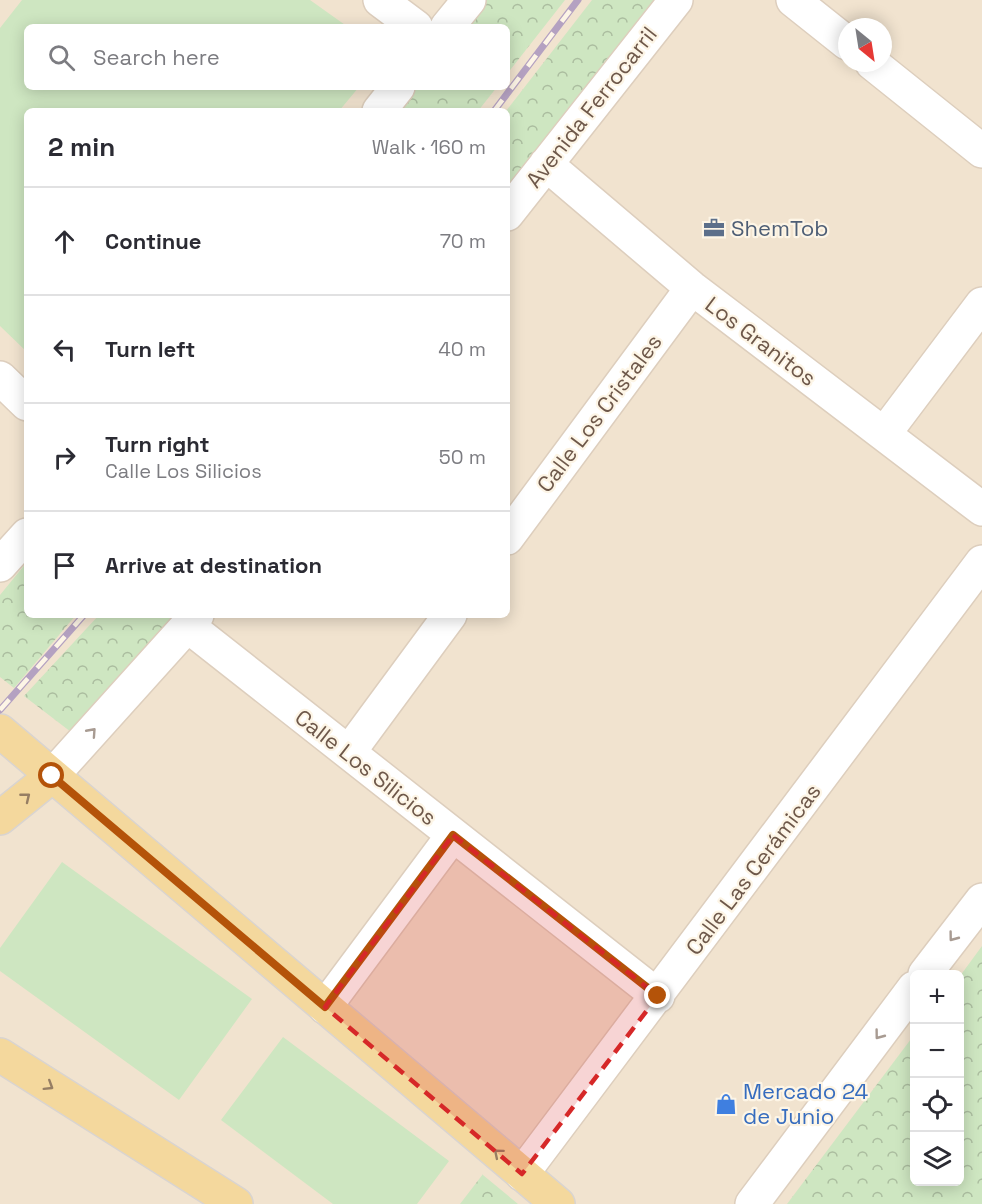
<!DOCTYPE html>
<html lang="en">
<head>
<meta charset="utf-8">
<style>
  :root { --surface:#fff; --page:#f2f2f3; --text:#2b2b33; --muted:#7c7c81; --line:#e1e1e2 }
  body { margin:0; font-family:"Space Grotesk",sans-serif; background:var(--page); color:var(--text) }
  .controls { position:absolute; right:18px; bottom:18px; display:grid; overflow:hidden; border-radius:9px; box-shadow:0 3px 15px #0003 }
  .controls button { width:54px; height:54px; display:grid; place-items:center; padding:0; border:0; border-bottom:2px solid var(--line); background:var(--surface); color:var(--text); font:30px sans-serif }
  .compass { position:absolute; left:838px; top:18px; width:54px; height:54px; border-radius:50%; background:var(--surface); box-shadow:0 3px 15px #0003; rotate:150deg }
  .stop { position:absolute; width:18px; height:18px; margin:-14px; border:4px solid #b45309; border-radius:50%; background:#fff }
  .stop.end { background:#b45309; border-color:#fff; box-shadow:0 2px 6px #0008 }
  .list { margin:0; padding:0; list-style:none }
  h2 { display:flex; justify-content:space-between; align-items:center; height:78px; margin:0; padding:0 24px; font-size:26px }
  h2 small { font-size:20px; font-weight:400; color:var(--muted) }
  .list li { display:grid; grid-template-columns:39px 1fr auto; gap:18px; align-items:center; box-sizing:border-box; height:108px; padding:0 24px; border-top:2px solid var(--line) }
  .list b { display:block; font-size:22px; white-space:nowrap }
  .list p { margin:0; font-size:20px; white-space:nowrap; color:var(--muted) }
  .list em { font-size:20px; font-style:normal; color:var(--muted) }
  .icon { flex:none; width:33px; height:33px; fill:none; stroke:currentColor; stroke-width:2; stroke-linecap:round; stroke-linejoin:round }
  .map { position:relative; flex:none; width:982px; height:1204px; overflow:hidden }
  .search { position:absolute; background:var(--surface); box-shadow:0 3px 15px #0003; left:24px; top:24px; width:486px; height:66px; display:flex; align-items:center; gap:15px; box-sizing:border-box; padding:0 21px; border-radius:9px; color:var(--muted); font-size:22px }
  .panel { position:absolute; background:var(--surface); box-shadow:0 3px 15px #0003; left:24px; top:108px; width:486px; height:510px; border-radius:9px }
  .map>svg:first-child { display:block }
  .residential { fill:#f1e3cf; fill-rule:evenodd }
  .park { fill:url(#park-crowns) }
  .pitch { fill:#cee6c1 }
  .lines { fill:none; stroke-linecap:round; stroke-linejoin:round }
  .minor-casing { stroke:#ddcebd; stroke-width:36 }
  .major-casing { stroke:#d9d4d0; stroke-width:36 }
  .minor { stroke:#fff; stroke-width:33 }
  .major { stroke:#f4d89d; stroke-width:33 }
  .rail-casing { stroke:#b4a1c1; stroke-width:7 }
  .rail { stroke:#fdf5e6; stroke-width:4.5; stroke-dasharray:14; stroke-linecap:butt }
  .oneway { stroke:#a89b92 }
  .oneway2 { stroke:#967e63 }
  .route { stroke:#b45309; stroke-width:8 }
  .marked { fill:#d62828; fill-opacity:0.2; stroke:#d62828; stroke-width:4.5; stroke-dasharray:12 8; stroke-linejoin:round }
  .labels { text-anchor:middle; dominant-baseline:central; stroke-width:4.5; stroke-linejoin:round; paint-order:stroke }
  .street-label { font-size:22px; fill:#6e584a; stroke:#fdf5e6 }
  .service-label { font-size:22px; fill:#4e5e75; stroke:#fdf5e6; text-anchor:start }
  .shop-label { font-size:22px; fill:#366cbe; stroke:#fdf5e6; text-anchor:start }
</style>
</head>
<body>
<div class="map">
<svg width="982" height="1204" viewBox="0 0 982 1204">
  <defs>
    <pattern id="park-crowns" width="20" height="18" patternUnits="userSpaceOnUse" patternTransform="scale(1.5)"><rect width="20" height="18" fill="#cee6c1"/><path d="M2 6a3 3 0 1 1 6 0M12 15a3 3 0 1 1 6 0" fill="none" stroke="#abbd9f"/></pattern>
  </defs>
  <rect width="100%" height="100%" fill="#faf1e0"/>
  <path class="residential" d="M0,0h982v1204h-982zM27,27h480v60h-480zM847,27h36v36h-36zM27,111h480v504h-480zM914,974h46v208h-46z"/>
  <path class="park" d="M483,0h82l-58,74v-47h-45z
    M592,0h63l-148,190 -1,-79z
    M414,87h83l-19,24h-83z
    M27,562v53h49l-62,73 -14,-11v-82z
    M99,615h75l-18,22 -85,95 -47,-36z
    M982,946v258h-195l127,-169v147h46v-206z
    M483,1174v1l35,29h-58z"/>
  <path class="pitch" d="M22,0h288l38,27h-321v60h332l-20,24h-312v241l-27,-26v-298z
    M62,862l190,137 -73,101 -179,-129v-23z
    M283,1037l166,124 -32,43h-84l-112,-84z"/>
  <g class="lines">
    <defs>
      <path id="minor" d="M380,0l36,27
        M793,0l54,43
        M447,27l22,-27
        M872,63l110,88
        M379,111l19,-24
        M546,164l146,124 290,221
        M507,214l169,-214
        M0,378l27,26
        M884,434l98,-130
        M507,538l185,-250
        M0,565l27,-30
        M188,626l470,370
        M349,752l101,-137
        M52,776l145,-161
        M925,974l57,-74
        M325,1007l128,-172
        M522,1174l460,-612
        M752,1204l162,-216"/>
      <path id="major" d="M0,731l558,473
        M0,818l52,-42
        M0,1055l236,149"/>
    </defs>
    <use href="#minor" class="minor-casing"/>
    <use href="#major" class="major-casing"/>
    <use href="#minor" class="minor"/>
    <use href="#major" class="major"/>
    <defs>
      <path id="rail" d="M494,111l84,-111
        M0,710l84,-95"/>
    </defs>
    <use href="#rail" class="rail-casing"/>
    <use href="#rail" class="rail"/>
  </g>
  <defs><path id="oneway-chevron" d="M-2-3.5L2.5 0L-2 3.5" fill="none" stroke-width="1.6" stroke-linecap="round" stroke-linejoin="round" transform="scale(1.5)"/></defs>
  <g class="oneway">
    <use href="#oneway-chevron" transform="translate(92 732) rotate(-48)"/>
    <use href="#oneway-chevron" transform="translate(953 937) rotate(127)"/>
    <use href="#oneway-chevron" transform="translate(879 1035) rotate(127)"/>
  </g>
  <g class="oneway2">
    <use href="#oneway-chevron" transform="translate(26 797) rotate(-39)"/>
    <use href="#oneway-chevron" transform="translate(49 1086) rotate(32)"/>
    <use href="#oneway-chevron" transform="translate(498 1153) rotate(-140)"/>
  </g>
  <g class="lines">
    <path class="route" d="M52,776l273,231 128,-172 205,161"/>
  </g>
  <path class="marked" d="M453,835l205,161 -136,178 -197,-167z"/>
  <defs>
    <symbol id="office-bare" viewBox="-9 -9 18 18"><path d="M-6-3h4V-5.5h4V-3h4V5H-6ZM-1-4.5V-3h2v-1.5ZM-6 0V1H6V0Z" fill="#5c6f8a" stroke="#fdf5e6" stroke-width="2.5" paint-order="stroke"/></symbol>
    <symbol id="shop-bare" viewBox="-9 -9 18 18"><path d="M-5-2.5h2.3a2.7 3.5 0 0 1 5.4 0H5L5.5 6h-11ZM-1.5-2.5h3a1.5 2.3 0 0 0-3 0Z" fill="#3f7fe0" stroke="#fdf5e6" stroke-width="2.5" paint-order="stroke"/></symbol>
  </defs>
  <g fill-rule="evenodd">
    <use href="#office-bare" x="699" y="213" width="30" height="30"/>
    <use href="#shop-bare" x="711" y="1089" width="30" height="30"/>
  </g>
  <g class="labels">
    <g class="street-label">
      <text transform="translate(591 107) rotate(-52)">Avenida Ferrocarril</text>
      <text transform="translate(761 341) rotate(37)">Los Granitos</text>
      <text transform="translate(599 413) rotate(-53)">Calle Los Cristales</text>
      <text transform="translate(366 767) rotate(38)">Calle Los Silicios</text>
      <text transform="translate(753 869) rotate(-53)">Calle Las Cerámicas</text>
    </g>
    <g class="service-label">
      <text x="731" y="228">ShemTob</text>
    </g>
    <g class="shop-label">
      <text x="743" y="1091">Mercado 24<tspan x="743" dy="25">de Junio</tspan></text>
    </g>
  </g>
</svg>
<div class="controls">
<button>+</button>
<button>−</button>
<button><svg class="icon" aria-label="locate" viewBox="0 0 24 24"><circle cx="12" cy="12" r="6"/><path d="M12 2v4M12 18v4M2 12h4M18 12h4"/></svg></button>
<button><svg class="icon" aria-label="layers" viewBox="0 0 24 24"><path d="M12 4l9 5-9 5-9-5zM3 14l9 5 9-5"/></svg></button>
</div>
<svg class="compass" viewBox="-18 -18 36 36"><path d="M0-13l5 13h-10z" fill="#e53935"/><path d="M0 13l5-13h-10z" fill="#7c7c81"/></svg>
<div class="stop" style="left:52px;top:776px"></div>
<div class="stop end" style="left:658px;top:996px"></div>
<div class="search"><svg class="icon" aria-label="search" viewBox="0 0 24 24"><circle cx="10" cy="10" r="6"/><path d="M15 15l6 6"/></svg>Search here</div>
<section class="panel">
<h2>2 min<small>Walk · 160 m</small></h2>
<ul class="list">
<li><svg class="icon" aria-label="ahead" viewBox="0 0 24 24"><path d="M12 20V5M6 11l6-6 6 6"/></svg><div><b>Continue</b></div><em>70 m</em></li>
<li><svg class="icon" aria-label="left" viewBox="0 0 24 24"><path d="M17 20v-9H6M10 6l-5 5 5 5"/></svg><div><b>Turn left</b></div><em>40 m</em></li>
<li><svg class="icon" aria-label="right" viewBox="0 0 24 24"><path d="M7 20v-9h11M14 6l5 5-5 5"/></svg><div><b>Turn right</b><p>Calle Los Silicios</p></div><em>50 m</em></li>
<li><svg class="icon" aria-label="arrive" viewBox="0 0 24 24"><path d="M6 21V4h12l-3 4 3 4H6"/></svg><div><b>Arrive at destination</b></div></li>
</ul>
</section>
</div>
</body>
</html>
